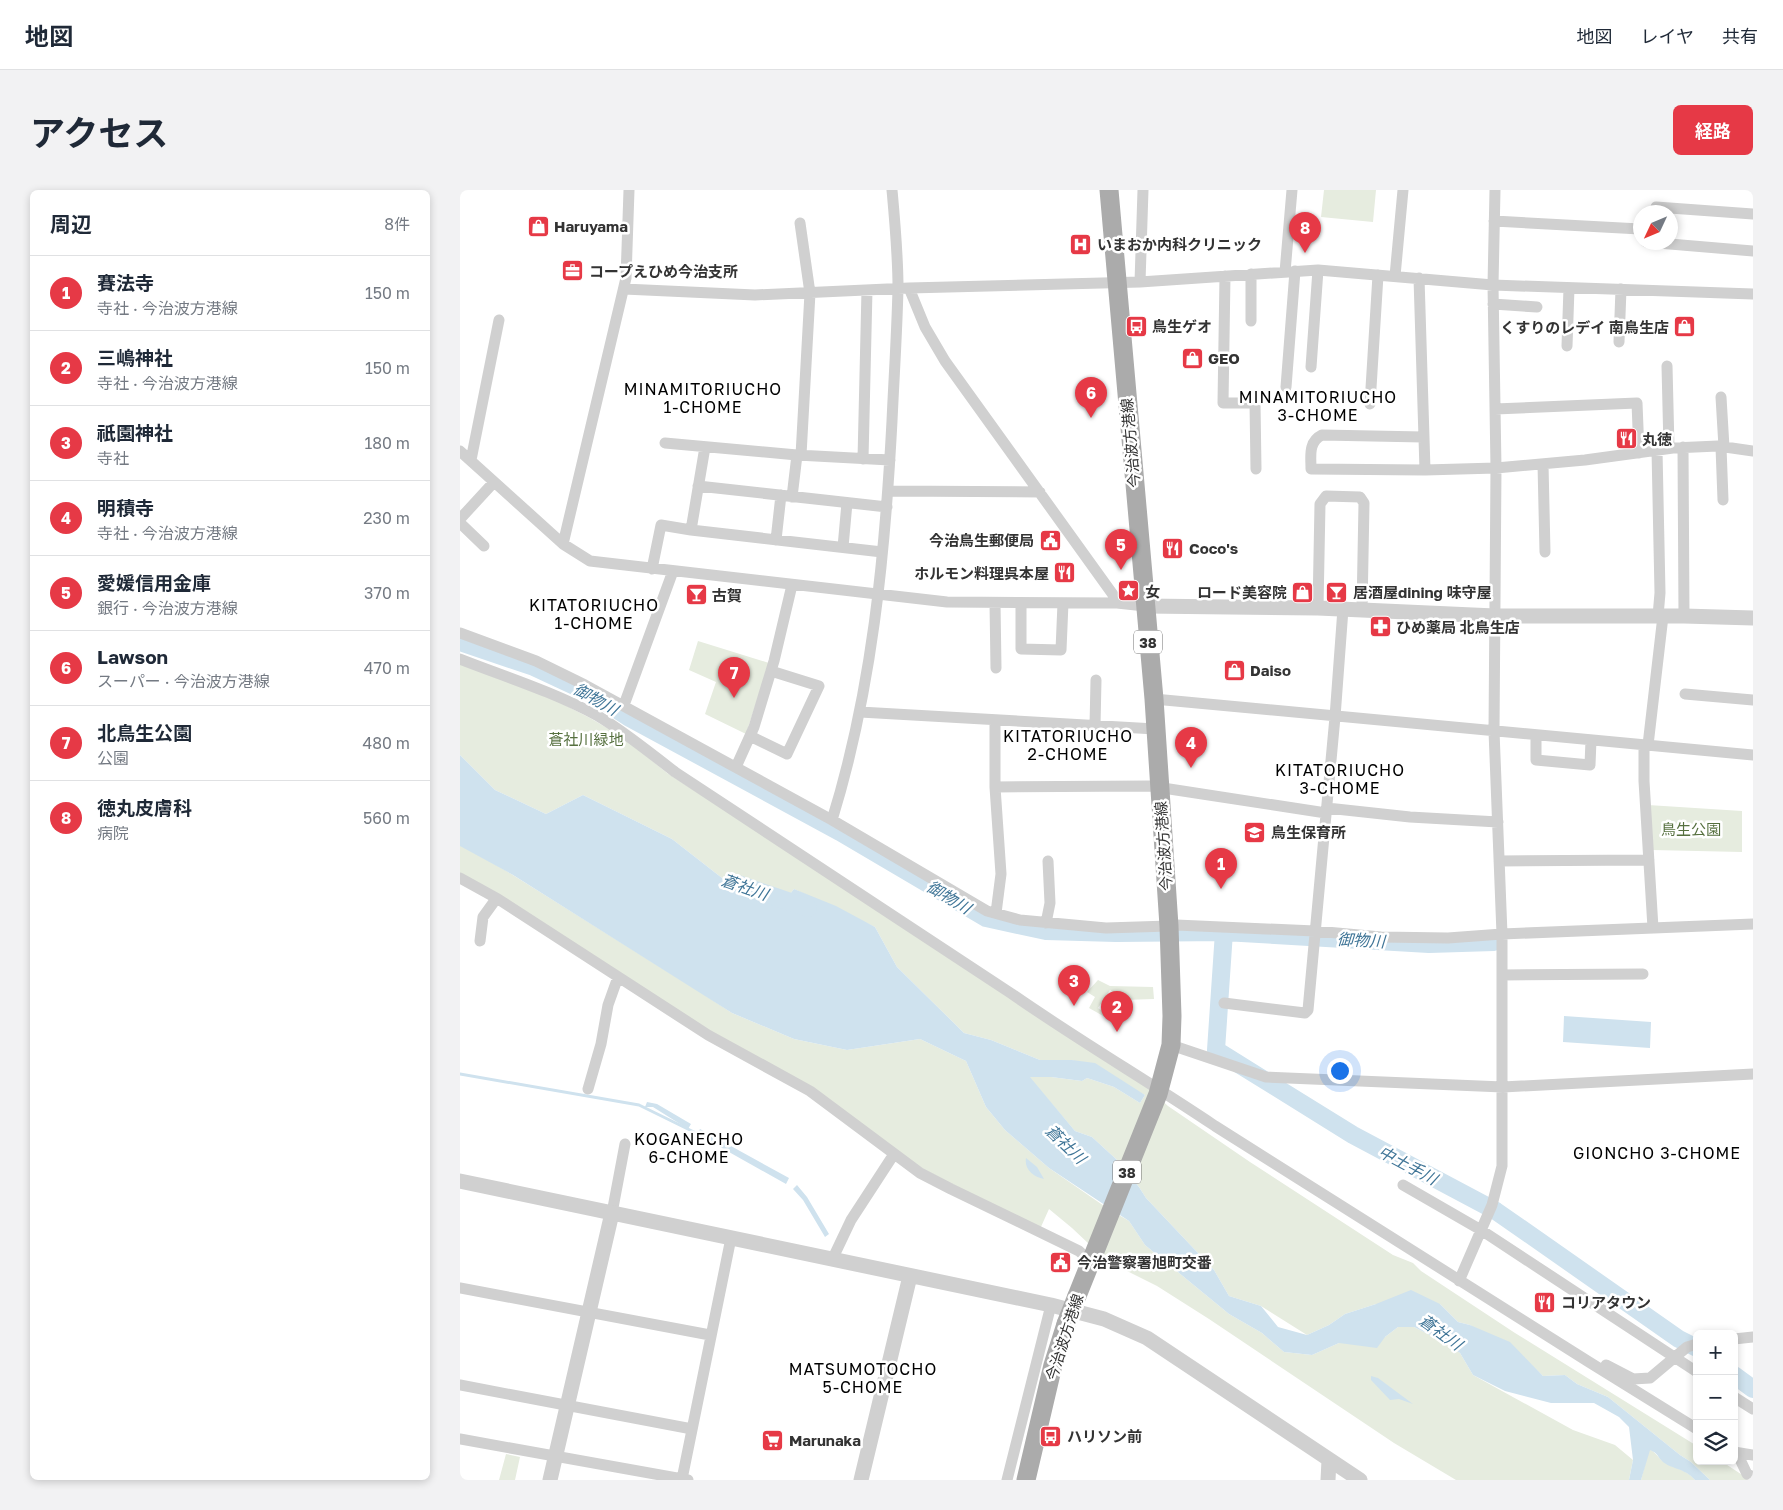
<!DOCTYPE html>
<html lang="ja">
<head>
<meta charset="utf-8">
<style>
  :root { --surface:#fff; --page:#f2f2f3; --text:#1f2937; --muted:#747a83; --line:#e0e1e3; --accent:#e63946 }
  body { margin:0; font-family:"Golos Text","Noto Sans JP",sans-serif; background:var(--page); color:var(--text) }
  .controls { position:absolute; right:15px; bottom:15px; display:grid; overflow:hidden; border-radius:8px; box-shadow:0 2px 8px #0003 }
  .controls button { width:45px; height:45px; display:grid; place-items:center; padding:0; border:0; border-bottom:1px solid var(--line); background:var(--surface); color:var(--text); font:25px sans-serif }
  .compass { position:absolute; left:1173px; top:15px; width:45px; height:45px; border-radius:50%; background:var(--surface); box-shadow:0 2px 8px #0003; rotate:226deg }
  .you { position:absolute; left:879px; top:880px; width:18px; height:18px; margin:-12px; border:4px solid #fff; border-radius:50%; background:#1a73e8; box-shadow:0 0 0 8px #1a73e833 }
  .badge { display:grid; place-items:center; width:32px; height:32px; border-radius:50%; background:var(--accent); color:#fff; font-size:16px; font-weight:700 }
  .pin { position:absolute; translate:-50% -41px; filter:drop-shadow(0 1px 2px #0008) }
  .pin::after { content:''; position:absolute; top:26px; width:18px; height:15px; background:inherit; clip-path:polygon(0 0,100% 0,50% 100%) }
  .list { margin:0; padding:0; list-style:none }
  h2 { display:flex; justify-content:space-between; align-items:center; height:65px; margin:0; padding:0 20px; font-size:21px }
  h2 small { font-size:16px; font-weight:400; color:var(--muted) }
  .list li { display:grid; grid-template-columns:32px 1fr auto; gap:15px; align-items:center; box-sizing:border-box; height:75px; padding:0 20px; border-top:1px solid var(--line) }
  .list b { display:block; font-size:19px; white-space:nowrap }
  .list p { margin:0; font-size:16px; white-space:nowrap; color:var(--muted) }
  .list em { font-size:16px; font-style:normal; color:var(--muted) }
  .icon { flex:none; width:28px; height:28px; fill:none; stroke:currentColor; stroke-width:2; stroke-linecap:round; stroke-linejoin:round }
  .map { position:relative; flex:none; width:1293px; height:1290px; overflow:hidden; border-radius:8px }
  header { display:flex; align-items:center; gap:30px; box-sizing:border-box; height:70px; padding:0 25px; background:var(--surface); border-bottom:1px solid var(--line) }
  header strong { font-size:24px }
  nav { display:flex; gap:28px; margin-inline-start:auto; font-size:18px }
  .intro { display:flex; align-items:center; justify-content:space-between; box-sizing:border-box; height:120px; padding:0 30px }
  h1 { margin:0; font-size:35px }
  .button { padding:12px 22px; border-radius:8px; background:var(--accent); color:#fff; font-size:18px; font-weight:700 }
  main { display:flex; gap:30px; padding:0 30px }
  aside { flex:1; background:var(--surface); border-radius:8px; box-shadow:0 2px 8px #0003 }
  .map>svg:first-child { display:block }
  .green { fill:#e6ecdf }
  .water { fill:#cfe2ee }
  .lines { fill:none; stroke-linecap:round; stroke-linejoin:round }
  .stream { stroke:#cfe2ee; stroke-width:3 }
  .river { stroke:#cfe2ee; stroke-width:18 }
  .minor { stroke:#d0d0d0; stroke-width:11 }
  .tertiary { stroke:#d0d0d0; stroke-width:15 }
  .primary { stroke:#ababab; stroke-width:19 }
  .primary-bridge { stroke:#ababab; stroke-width:19 }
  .labels { text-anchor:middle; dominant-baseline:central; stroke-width:5; stroke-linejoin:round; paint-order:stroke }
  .shield { fill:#fff; stroke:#707070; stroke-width:1 }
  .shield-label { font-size:14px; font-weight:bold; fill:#333 }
  .poi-label { font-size:15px; font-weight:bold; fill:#333; stroke:#fff; text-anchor:start }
  .street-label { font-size:15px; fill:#333; stroke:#fff }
  .park-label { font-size:15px; fill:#56703f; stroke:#fff }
  .neighbourhood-label { font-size:16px; letter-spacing:1px; fill:#000; stroke:#fff }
  .water-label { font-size:16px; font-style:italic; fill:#3f7597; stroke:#fff }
</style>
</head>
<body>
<header>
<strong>地図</strong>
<nav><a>地図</a><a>レイヤ</a><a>共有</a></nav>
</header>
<div class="intro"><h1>アクセス</h1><a class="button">経路</a></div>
<main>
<aside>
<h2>周辺<small>8件</small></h2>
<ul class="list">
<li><span class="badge">1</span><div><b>賽法寺</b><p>寺社 · 今治波方港線</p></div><em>150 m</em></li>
<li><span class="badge">2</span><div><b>三嶋神社</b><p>寺社 · 今治波方港線</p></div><em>150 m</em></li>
<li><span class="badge">3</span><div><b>祇園神社</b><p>寺社</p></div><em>180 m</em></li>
<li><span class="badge">4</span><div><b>明積寺</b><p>寺社 · 今治波方港線</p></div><em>230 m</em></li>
<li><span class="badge">5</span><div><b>愛媛信用金庫</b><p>銀行 · 今治波方港線</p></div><em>370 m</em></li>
<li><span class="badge">6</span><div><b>Lawson</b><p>スーパー · 今治波方港線</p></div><em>470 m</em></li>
<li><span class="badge">7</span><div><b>北鳥生公園</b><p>公園</p></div><em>480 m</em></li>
<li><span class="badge">8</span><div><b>徳丸皮膚科</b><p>病院</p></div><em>560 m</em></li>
</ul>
</aside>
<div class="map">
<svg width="1293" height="1290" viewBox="0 0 1293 1290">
  <rect width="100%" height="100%" fill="#fff"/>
  <path class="green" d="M864,0h52l-3,32 -52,-5z
    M238,451l71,22 -23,71 -41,-20 11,-32 -27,-12z
    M0,474l81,29 49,25 34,20 43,35 135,87 346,228 20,18 82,56 143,93 20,8 8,8 94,62 182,113v15h24l29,19h-40l-19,-18 -11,-7 -72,-58 -31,-13 -12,-9 -22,1 -17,-16 -56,-35 -12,-3 -18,-18h-64l-31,10 -16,11 -22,10 -46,-29 -32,-10 -15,-26 -68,-72 -7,-11 -23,-28 -24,-22 -17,-6 -46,-54h22l31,4 5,-3 27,9 26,16 5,-8 -73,-35h-32l-49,-20 -27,-7 -67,-66 -22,-40 -81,-38 -9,11 -63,-22 -50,-39 -89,-44 -37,19 -51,-24 -35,-35z
    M1188,615l94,6v41l-90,-2z
    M0,655l43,24 197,123 32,21 62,26 53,11 73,-11 46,22 20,46 19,23 44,38 58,40 22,13 16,24 84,69 33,19 22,19 28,3 27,-12 46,-6 13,-10h16l24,12 22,14 13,22 100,55 42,15 18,15 -4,20h-173l-62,-37 -185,-124 -52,-33 -50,-25 -35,-33 -23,-19 -9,20 -115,-59 -215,-139 -250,-158z
    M638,790l12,6 43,1 1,12 -31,1 -13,-10 -12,18 11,8 -4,1 -16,-9 6,-11 -8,-5z
    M1189,1259c9,5 9,9 15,13 10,6 23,8 31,18h-54z
    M46,1264l14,3 -5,23h-16z"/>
  <path class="water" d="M0,565l35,35 51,24 37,-19 89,44 50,39 63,22 9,-11 42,17 39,21 22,40 67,66 27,7 49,20h32l23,3 50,32 -5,8 -26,-16 -27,-9 -5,3 -31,-4h-21l45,54 17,6 24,22 23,28 7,11 68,72 15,26 32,10 17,21 29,8 22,-10 16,-11 31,-10 35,-14 29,14 18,18 12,3 40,17 33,34 22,-1 12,9 31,13 72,58 11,7 19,18h-15c-10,-12 -25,-11 -33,-19 -6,-6 -3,-7 -12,-11l-9,30h-12l4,-20 -4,-33 -10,-10 -25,-14h-43l-46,-12 -32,-16 -13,-22 -22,-14 -24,-12h-16l-13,10 -8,11 -38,-5 -27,12 -28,-3 -22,-19 -33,-19 -84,-69 -16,-24 -80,-53 -44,-38 -19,-23 -20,-46 -46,-22 -73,11 -53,-11 -62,-26 -219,-138 -53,-29z
    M1104,826l87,6 -1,26 -87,-6z
    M187,912l10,2 34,20 -3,5 -35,-22h-8z
    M240,939l89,49 -3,6 -89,-50z
    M566,968l11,9 7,12c-11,-2 -20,-10 -18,-21z
    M337,995l10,12 22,37 -4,3 -22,-37 -10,-11z
    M911,1186l7,2 35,26 -14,-5 -9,1 -19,-20z"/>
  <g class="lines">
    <path class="stream" d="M0,884l179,31 61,30"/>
    <path class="river" d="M0,452l74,25 60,28 34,22 212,115 146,86 60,13 70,2 108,-1 205,12 65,-2
      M278,694l70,24
      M764,742l-8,118 137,85 143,76 183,128 18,9
      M1274,1185l19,14"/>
    <path class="minor" d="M1196,17l97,7
      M1034,31l146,8
      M340,33l10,70 -9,162
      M1186,52l107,9
      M825,82l7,-82
      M765,86l-2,127h32l1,66
      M935,86l8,-86
      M959,88l6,192 71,-2 89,-8 88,-12 45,-2 35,5
      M680,92l3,-92
      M449,98l16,39 20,34 174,242
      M164,99l131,6 154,-7 231,-6 178,-12 175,15 260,9
      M1033,114l44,3
      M791,131v-47
      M1159,152l2,-53
      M1107,156l2,-58
      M1207,176l2,82
      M851,177l7,-97
      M826,197l9,-116
      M1261,207l3,50
      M910,214l8,-129
      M1035,219l142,-6 2,50
      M963,247l-101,-2c-14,7 -11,21 -11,34l114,1
      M205,253l132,12 93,5
      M245,257l-14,83 191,22
      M1223,257l1,169
      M1261,257l2,53
      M1197,260l3,143 -2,23
      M0,261l103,93 27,17 357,41 170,1 28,3
      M403,269l4,-169
      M11,270l28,-140
      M1083,274l2,88
      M238,296l189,21
      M428,301l152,1
      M332,307l5,-42
      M0,329l34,-37
      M0,333l24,23
      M316,350l5,-45
      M103,354l63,-266 3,-88
      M383,357l4,-44
      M192,379l9,-44 30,5
      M535,413l1,65
      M561,413v46l40,1 2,-47
      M858,418l2,-104 6,-8 34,1 4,6 -2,107
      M0,443l76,28 49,24 247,135 155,91 33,9 86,8 63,-2 7,-1 139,6 66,6 67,1 54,-4 251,-10
      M0,469c46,18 94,33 138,57 27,16 52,37 77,56l337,222c66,46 136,87 203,132l374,236 108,67
      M1225,504l68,6
      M694,509l599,56
      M164,515l49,-134
      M400,522l295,17
      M535,530v67l6,87 -5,39
      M635,536l1,-46
      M1076,545v25l54,5 1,-25
      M290,546l37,18 32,-68 -48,-15
      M1184,555v36l9,147
      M1188,555l15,-129
      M276,577l18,-40 20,-66 18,-76
      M535,597l155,-1 176,27
      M867,618l83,9 88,5
      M372,630c40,-129 53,-265 60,-399 2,-44 5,-89 6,-133 0,-33 -3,-65 -6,-98
      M1039,671l150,-1
      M0,688l38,21 210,136 102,56 110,82 31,16 128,62 12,11
      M586,733l4,-20 -2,-42
      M20,751l3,-24 13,-18
      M1042,785l141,-1
      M764,813l81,10 3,-3 27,-293 8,-108
      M711,855l95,32 237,10 250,-13
      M128,899l13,-45 7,-39 10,-28
      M943,995l78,45 216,142
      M152,1023l13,-69
      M372,1070l19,-40 43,-66
      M999,1091l33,-76 10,-39v-232l-8,-203 2,-263 -3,-183 2,-95
      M0,1098l250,47
      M1274,1149l19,-2
      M1146,1175l27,14 17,-1 37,-31 10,-3
      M0,1195l232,44
      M1274,1207l19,12
      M0,1249l228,41
      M1274,1262l19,3
      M1277,1263l10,21 6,3
      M222,1289l49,-241
      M547,1290l44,-175"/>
    <path class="tertiary" d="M685,416l173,2 177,8h189l69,2
      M0,991l591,124 53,14 43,19 213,142
      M90,1290l62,-267
      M401,1290l49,-204
      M868,1290l1,-20"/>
    <path class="primary" d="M617,1106l81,-202 13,-49 1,-29 -3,-90 -15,-227 -45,-509
      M566,1290l27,-115 13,-41"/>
    <path class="primary-bridge" d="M606,1134l11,-28"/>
  </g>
  <defs>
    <symbol id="shop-square" viewBox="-11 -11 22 22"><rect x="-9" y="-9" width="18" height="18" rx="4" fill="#e63946" stroke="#fff"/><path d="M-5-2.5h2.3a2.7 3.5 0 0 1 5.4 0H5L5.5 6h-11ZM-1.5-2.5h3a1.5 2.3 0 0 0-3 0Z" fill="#fff"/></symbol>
    <symbol id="hospital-square" viewBox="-11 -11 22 22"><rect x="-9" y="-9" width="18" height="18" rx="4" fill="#e63946" stroke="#fff"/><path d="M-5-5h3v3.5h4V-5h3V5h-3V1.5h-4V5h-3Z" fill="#fff"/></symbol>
    <symbol id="office-square" viewBox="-11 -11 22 22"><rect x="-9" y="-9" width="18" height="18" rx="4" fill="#e63946" stroke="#fff"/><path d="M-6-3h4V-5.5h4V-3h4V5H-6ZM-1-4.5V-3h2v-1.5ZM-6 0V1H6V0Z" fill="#fff"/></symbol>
    <symbol id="bus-square" viewBox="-11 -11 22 22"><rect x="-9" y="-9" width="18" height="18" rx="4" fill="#e63946" stroke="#fff"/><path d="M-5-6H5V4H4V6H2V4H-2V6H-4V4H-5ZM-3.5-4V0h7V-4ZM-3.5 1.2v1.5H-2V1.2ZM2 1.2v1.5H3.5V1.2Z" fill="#fff"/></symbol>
    <symbol id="restaurant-square" viewBox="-11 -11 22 22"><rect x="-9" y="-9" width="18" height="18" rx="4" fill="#e63946" stroke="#fff"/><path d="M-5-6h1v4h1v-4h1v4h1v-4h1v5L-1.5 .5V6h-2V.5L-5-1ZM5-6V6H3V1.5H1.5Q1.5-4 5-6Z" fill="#fff"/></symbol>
    <symbol id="civic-square" viewBox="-11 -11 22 22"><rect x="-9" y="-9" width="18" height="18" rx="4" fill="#e63946" stroke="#fff"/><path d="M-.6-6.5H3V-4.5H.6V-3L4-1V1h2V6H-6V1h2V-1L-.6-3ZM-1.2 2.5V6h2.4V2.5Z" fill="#fff"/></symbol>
    <symbol id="sight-square" viewBox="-11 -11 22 22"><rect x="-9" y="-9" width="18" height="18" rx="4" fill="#e63946" stroke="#fff"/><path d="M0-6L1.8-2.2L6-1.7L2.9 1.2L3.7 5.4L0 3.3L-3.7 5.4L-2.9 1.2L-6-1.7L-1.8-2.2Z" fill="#fff"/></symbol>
    <symbol id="bar-square" viewBox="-11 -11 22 22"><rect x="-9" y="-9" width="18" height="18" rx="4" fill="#e63946" stroke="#fff"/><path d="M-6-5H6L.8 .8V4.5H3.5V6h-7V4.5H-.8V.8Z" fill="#fff"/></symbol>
    <symbol id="pharmacy-square" viewBox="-11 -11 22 22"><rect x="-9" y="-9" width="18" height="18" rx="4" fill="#e63946" stroke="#fff"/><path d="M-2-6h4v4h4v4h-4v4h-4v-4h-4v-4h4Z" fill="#fff"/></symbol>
    <symbol id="school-square" viewBox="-11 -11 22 22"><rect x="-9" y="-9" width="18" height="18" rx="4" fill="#e63946" stroke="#fff"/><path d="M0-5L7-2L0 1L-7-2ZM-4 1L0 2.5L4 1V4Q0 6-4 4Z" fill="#fff"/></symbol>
    <symbol id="supermarket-square" viewBox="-11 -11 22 22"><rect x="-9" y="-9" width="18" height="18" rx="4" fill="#e63946" stroke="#fff"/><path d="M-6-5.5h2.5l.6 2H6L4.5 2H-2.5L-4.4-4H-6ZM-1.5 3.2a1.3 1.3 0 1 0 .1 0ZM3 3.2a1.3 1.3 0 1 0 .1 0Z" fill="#fff"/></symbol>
  </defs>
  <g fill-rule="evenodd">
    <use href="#shop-square" x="66" y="24" width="25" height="25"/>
    <use href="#hospital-square" x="608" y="42" width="25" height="25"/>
    <use href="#office-square" x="100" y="68" width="25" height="25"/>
    <use href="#bus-square" x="664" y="124" width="25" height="25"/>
    <use href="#shop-square" x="1212" y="124" width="25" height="25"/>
    <use href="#shop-square" x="720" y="156" width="25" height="25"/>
    <use href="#restaurant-square" x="1154" y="236" width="25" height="25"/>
    <use href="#civic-square" x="578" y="338" width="25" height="25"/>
    <use href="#restaurant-square" x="700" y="346" width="25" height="25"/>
    <use href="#restaurant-square" x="592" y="370" width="25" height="25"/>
    <use href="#sight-square" x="656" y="388" width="25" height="25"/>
    <use href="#shop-square" x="830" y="390" width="25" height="25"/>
    <use href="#bar-square" x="864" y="390" width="25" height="25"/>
    <use href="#bar-square" x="224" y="392" width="25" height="25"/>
    <use href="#pharmacy-square" x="908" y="424" width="25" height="25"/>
    <use href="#shop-square" x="762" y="468" width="25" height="25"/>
    <use href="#school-square" x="782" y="630" width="25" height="25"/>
    <use href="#civic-square" x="588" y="1060" width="25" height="25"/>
    <use href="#restaurant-square" x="1072" y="1100" width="25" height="25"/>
    <use href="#bus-square" x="578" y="1234" width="25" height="25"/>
    <use href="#supermarket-square" x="300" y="1238" width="25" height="25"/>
  </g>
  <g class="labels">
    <g class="shield">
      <rect x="674" y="440.5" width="28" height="23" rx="4"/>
      <rect x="653" y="970.5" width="28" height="23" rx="4"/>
    </g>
    <g class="shield-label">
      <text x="688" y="452">38</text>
      <text x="667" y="982">38</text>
    </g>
    <g class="poi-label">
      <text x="94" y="36">Haruyama</text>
      <text x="637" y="54">いまおか内科クリニック</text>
      <text x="129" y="81">コープえひめ今治支所</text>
      <text x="692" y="136">鳥生ゲオ</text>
      <text x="1209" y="137" text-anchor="end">くすりのレデイ 南鳥生店</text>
      <text x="748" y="168">GEO</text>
      <text x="1182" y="249">丸徳</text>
      <text x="574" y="350" text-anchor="end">今治鳥生郵便局</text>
      <text x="729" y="358">Coco's</text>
      <text x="589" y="383" text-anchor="end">ホルモン料理呉本屋</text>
      <text x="685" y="401">女</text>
      <text x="827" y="402" text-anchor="end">ロード美容院</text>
      <text x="893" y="402">居酒屋dining 味守屋</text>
      <text x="252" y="405">古賀</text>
      <text x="936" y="437">ひめ薬局 北鳥生店</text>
      <text x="790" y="480">Daiso</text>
      <text x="811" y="642">鳥生保育所</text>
      <text x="617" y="1072">今治警察署旭町交番</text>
      <text x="1101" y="1112">コリアタウン</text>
      <text x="607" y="1246">ハリソン前</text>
      <text x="329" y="1250">Marunaka</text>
    </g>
    <g class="street-label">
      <text transform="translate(670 253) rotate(-95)">今治波方港線</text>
      <text transform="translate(703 656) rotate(-94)">今治波方港線</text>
      <text transform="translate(604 1147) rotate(-72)">今治波方港線</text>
    </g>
    <g class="park-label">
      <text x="126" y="549">蒼社川緑地</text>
      <text x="1231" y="639">鳥生公園</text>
    </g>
    <g class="neighbourhood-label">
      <text x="243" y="199">MINAMITORIUCHO<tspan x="243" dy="18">1-CHOME</tspan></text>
      <text x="858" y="207">MINAMITORIUCHO<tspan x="858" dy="18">3-CHOME</tspan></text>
      <text x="134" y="415">KITATORIUCHO<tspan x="134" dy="18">1-CHOME</tspan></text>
      <text x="608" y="546">KITATORIUCHO<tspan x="608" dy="18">2-CHOME</tspan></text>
      <text x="880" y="580">KITATORIUCHO<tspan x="880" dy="18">3-CHOME</tspan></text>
      <text x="229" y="949">KOGANECHO<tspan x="229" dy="18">6-CHOME</tspan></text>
      <text x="1197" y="963">GIONCHO 3-CHOME</text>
      <text x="403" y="1179">MATSUMOTOCHO<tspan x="403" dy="18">5-CHOME</tspan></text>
    </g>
    <g class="water-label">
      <text transform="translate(136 509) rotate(29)">御物川</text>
      <text transform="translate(285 697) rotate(19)">蒼社川</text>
      <text transform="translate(489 707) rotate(31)">御物川</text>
      <text transform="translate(901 750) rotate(3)">御物川</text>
      <text transform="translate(606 954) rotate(44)">蒼社川</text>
      <text transform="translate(948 975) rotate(28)">中土手川</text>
      <text transform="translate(981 1142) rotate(36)">蒼社川</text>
    </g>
  </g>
</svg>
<div class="controls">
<button>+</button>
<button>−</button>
<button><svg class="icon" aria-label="layers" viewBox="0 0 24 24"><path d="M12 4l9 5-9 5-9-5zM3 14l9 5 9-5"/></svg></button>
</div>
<svg class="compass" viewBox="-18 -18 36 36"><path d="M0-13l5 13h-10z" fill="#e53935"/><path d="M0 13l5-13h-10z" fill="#747a83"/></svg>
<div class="you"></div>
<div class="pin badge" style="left:761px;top:699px">1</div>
<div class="pin badge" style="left:657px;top:842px">2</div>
<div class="pin badge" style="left:614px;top:816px">3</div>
<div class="pin badge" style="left:731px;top:578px">4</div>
<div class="pin badge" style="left:661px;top:380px">5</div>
<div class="pin badge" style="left:631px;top:228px">6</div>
<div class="pin badge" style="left:274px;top:508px">7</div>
<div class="pin badge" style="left:845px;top:63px">8</div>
</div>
</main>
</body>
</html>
